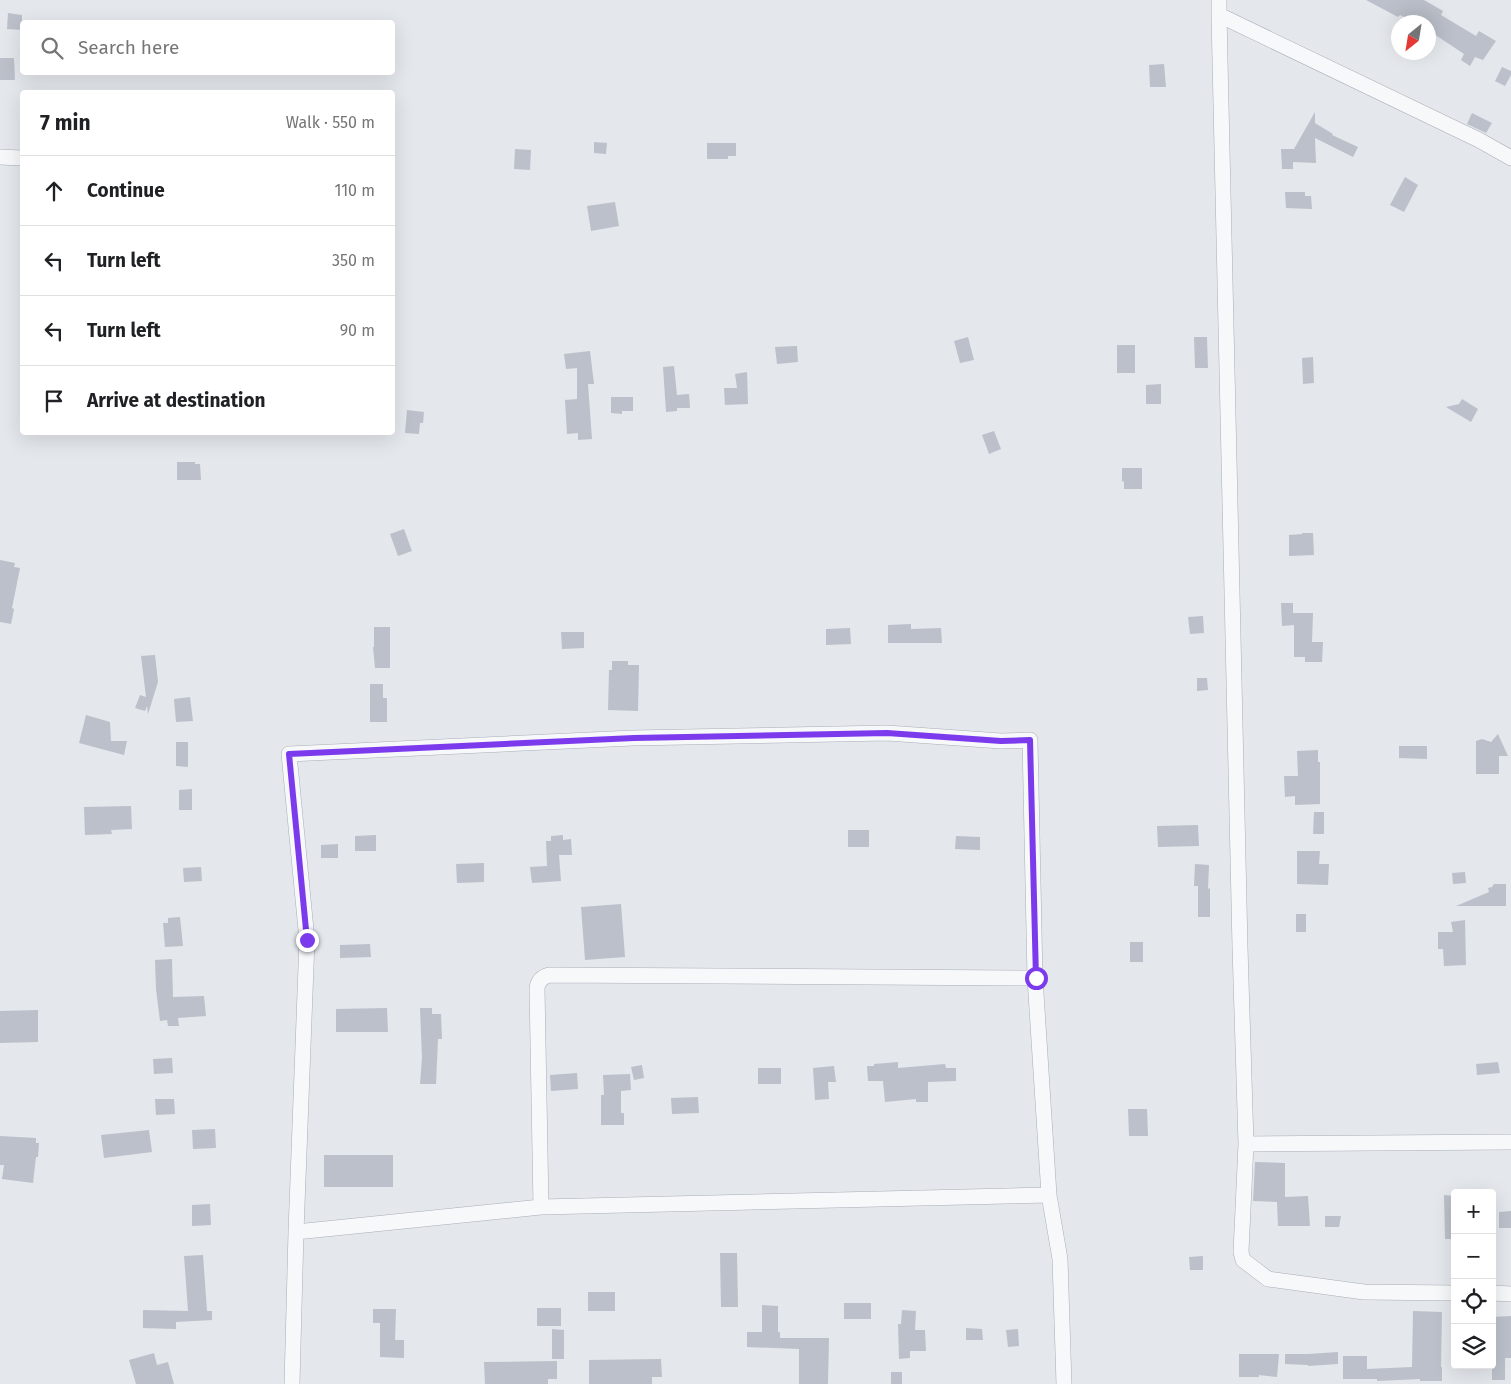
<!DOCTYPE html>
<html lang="en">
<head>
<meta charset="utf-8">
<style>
  :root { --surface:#fff; --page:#f2f2f2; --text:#202124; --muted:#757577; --line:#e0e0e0 }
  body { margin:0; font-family:"Fira Sans",sans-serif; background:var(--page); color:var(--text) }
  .controls { position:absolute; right:15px; bottom:15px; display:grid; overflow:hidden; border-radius:5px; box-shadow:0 5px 20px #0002 }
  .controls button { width:45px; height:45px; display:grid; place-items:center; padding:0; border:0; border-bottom:1px solid var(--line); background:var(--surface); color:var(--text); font:25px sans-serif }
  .compass { position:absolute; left:1391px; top:15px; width:45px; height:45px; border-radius:50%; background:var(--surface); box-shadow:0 5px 20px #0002; rotate:210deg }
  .stop { position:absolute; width:15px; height:15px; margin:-11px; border:4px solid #7c3aed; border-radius:50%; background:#fff }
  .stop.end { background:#7c3aed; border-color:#fff; box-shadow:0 1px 5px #0008 }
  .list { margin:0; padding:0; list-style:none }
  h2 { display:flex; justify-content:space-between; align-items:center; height:65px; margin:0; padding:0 20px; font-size:21px }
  h2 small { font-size:16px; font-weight:400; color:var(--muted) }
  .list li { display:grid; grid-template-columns:32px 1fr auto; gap:15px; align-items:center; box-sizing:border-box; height:70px; padding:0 20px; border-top:1px solid var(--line) }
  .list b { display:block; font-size:19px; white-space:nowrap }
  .list em { font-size:16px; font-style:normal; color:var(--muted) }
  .icon { flex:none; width:28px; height:28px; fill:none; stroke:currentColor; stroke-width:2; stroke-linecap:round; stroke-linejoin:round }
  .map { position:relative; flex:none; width:1511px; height:1384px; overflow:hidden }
  .search { position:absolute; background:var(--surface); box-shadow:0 5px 20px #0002; left:20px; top:20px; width:375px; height:55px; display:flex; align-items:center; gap:12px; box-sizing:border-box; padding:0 18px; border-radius:5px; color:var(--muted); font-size:19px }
  .panel { position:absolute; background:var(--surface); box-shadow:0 5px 20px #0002; left:20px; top:90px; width:375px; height:345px; border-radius:5px }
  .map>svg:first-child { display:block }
  .building { fill:#bbc0ca }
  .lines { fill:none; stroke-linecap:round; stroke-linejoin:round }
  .minor-casing { stroke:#a9aeb7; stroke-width:16 }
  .minor { stroke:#f7f8fa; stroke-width:15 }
  .route { stroke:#7c3aed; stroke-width:6 }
</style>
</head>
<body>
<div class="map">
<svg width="1511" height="1384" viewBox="0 0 1511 1384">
  <rect width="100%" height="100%" fill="#e4e7ec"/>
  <path class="building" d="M1366,0h58l19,11 -2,4 35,21 3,-5 17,10 -13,19 -8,-3 -5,9 -9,-6 3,-6 -36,-24v-8h-14l-14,-7 -2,2z
    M8,13l14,2v15l-15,-1z
    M0,58h14l1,22h-15z
    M1164,64l2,23h-16l-1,-22z
    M1502,67l9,4v4l-6,11 -10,-5z
    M1315,112v11l18,11 -1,1 26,12 -5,10 -38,-19 1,25 -23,-1v7h-11l-1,-20h13z
    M1472,113l20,10 -6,10 -19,-9z
    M594,142l13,1 -1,11 -12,-1z
    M707,143h29v13h-8v3h-21z
    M515,149l16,1 -1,20 -16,-1z
    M1405,177l13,8 -14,27 -14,-7z
    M1285,192h20v4h6l1,13 -26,-1z
    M615,202l4,24 -28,5 -4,-25z
    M968,337l6,23 -14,3 -6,-22z
    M1194,337h13l1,31h-13z
    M1117,345h18v28h-18z
    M797,346l1,16 -21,2 -2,-17z
    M590,351l4,33h-6l4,55 -14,1v-7l-11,1 -2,-34 12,-1v-31l-11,1 -2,-15z
    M1313,357l1,26 -11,1 -1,-26z
    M674,366l3,29 12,-1 1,14h-13v3l-11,1 -3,-45z
    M747,372l1,32 -23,1 -1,-17h13l-2,-14z
    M1161,384v20h-15v-19z
    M611,397h22v14h-11v3l-11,-1z
    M1462,399l16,10 -7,13 -25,-15 13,-3z
    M407,410l17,2 -1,11h-3l-1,11 -14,-1z
    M994,431l7,18 -12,5 -7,-19z
    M177,462h18v2h5l1,16h-24z
    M1122,468h20v21h-18v-8l-2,1z
    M404,529l8,22 -14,5 -8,-22z
    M1302,533h11l1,22 -25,1v-21l13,-1z
    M0,560l15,3 -1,4 6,1 -8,40 2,1 -3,15 -11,-2z
    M1281,603h12v10h20l-1,29h11l-1,20h-17v-5h-11v-32l-12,1z
    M1203,616l1,17 -14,1 -2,-17z
    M911,624v5l30,-1 1,15h-54v-18z
    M374,627h16v41h-15l-2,-21h1z
    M850,628l1,16 -25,1v-16z
    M561,632h23v16l-22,1z
    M155,655l3,27 -10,32 -1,-8 -2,5 -10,-3 5,-13 6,2 -5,-41z
    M612,661h16v4h11l-1,46 -30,-1 1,-40h3z
    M1197,678h10l1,12 -11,1z
    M370,684h13v14h4v24h-17z
    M190,697l3,24 -17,1 -2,-23z
    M86,715l24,7 1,19h16l-3,14 -45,-12z
    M1498,734l10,22h-9v18h-23v-33l6,-2 9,3z
    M176,742h12v25l-12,-1z
    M1399,746h28v13l-28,-1z
    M1318,750v12h2v42l-25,1v-9l-10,1 -1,-21h14l-1,-25z
    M192,789v21h-13v-20z
    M131,806l1,23 -21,1 1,4 -27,1 -1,-28z
    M1314,812h10v22h-11z
    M1198,825l1,21 -41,1 -1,-21z
    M848,830h21v17h-21z
    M376,835v16h-21v-15z
    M563,835v5l8,-1 1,16h-13l2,26 -29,2 -2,-16 17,-1 -1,-25h5v-5z
    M956,836l24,1v13l-25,-1z
    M338,844v14h-17v-13z
    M1297,851h23l-1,13h10l-1,21 -31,-1z
    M484,863v19l-27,1 -1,-19z
    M1195,864l14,1 -1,24 2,-1v29h-12v-31h-4z
    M201,867l1,14 -18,1 -1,-14z
    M1465,872l1,11 -13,1 -1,-11z
    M1494,884h12v22h-50l33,-14 -1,-4 4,-1z
    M621,904l4,53 -40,3 -4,-53z
    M1296,914h10v18h-10z
    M180,917l3,29 -18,1 -2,-24h5v-5z
    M1465,920l1,45 -22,1 -1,-17h-5v-17h15l-2,-10z
    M1130,942h13v20h-13z
    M370,944l1,13 -31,1v-13z
    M172,959l1,38 31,-1 2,20 -28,2 1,8h-11l-1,-6 -7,1 -4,-32 -1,-29z
    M387,1008l1,24h-52v-23z
    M420,1008h12v6h9l1,25h-4l-2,45h-16l2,-26z
    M38,1010v32l-38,1v-32z
    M172,1058l1,15 -19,1 -1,-15z
    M898,1062v6l47,-4 1,4h10v13l-28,1v20h-12v-3l-31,3 -2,-21h-15l-1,-15h7v-2z
    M1498,1062l2,11 -23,2 -1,-11z
    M642,1065l2,13 -10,2 -3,-13z
    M834,1066l2,16h-8l1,17 -14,1 -2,-32z
    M758,1068h23v16h-23z
    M577,1073l1,16 -27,2 -1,-16z
    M630,1074l1,16 -10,1v22h3v12h-23v-30h3l-1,-20z
    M698,1097l1,16 -27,1 -1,-16z
    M155,1099h19l1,15 -19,1z
    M1128,1109h19l1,27h-19z
    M215,1129l1,19 -23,1 -1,-19z
    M149,1130l3,22 -48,6 -3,-23z
    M0,1136l36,2v5h3l-1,14h-2l-3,26 -31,-4 2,-14h-4z
    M324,1155h69v32h-69z
    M1255,1162l30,1v34l23,-1 2,30h-32l-1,-24 -24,-1z
    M1444,1195l11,1v43h-10z
    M210,1204l1,21 -19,1v-21z
    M1511,1211v17h-12v-16z
    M1325,1216h16l-2,11h-14z
    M720,1253h17l1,54h-17z
    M203,1255l4,56h5v9l-36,2v7l-33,-1v-18l45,1 -4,-55z
    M1203,1256v14h-13l-1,-13z
    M588,1292h27v19h-27z
    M844,1303h27v16h-27z
    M762,1305l16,1v26h2v6h49l-1,46h-29v-35l-52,-2v-15h15z
    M537,1308h24v18h-24z
    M373,1309h23l-1,31h9v18l-24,-1v-34h-7z
    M902,1310l14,1 -1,19h10l1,21h-16v7l-11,1 -1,-35h3z
    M1413,1311l29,1 -1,55h1v14h-22v-2l-43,2v-2h-34v-23h24v13l45,-2z
    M1511,1316v42h-6v22h-13v-63z
    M966,1328l16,1 1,11h-17z
    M552,1329l12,1v29h-12z
    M1018,1329l1,17 -11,1 -2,-17z
    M1338,1352v12l-30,2v-1l-23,-1v-10h23z
    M154,1353l3,12 11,-3 6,22h-38l-7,-24z
    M1239,1354h40l-2,23 -18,-2v2h-20z
    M661,1359l1,18h-10v7h-63v-24z
    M557,1361v18h-9v5h-63l-1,-22z
    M891,1372h11v12h-11z"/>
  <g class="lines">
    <defs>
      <path id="minor" d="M1219,0v15l21,932 6,197 -5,108 2,8 25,19 96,13 91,1
        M1219,15l260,125 32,18
        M0,157l22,1
        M1246,1144l265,-2
        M1049,1195l11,64 4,125
        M541,1207l-4,-219c1,-7 5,-11 12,-13l486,3
        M1492,1293l19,1
        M292,1384l4,-152 11,-292 -18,-186 344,-16 254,-5 114,8 29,-1 5,238 14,217 -508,12 -245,25"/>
    </defs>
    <use href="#minor" class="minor-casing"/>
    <use href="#minor" class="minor"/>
  </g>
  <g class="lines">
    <path class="route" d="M307,940l-18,-186 345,-16 253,-5 114,8 29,-1 6,238"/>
  </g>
</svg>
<div class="controls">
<button>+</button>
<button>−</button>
<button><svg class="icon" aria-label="locate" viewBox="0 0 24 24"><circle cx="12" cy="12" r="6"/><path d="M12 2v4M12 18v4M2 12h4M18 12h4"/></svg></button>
<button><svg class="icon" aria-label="layers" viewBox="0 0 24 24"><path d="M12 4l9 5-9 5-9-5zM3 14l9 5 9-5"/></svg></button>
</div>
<svg class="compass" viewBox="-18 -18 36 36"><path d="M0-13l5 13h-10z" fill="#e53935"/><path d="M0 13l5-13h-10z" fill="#757577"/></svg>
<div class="stop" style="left:1036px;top:978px"></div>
<div class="stop end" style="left:307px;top:940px"></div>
<div class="search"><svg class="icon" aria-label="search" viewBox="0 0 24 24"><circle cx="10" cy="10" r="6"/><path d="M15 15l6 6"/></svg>Search here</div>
<section class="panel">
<h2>7 min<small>Walk · 550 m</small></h2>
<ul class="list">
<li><svg class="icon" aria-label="ahead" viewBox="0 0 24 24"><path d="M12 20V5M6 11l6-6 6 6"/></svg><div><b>Continue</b></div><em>110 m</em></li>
<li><svg class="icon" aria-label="left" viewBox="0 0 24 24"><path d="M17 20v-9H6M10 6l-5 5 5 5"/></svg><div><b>Turn left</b></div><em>350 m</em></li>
<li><svg class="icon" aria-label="left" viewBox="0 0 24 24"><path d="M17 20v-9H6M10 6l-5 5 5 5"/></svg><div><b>Turn left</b></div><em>90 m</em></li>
<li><svg class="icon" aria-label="arrive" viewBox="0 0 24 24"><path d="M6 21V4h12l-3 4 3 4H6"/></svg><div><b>Arrive at destination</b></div></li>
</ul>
</section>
</div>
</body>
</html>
